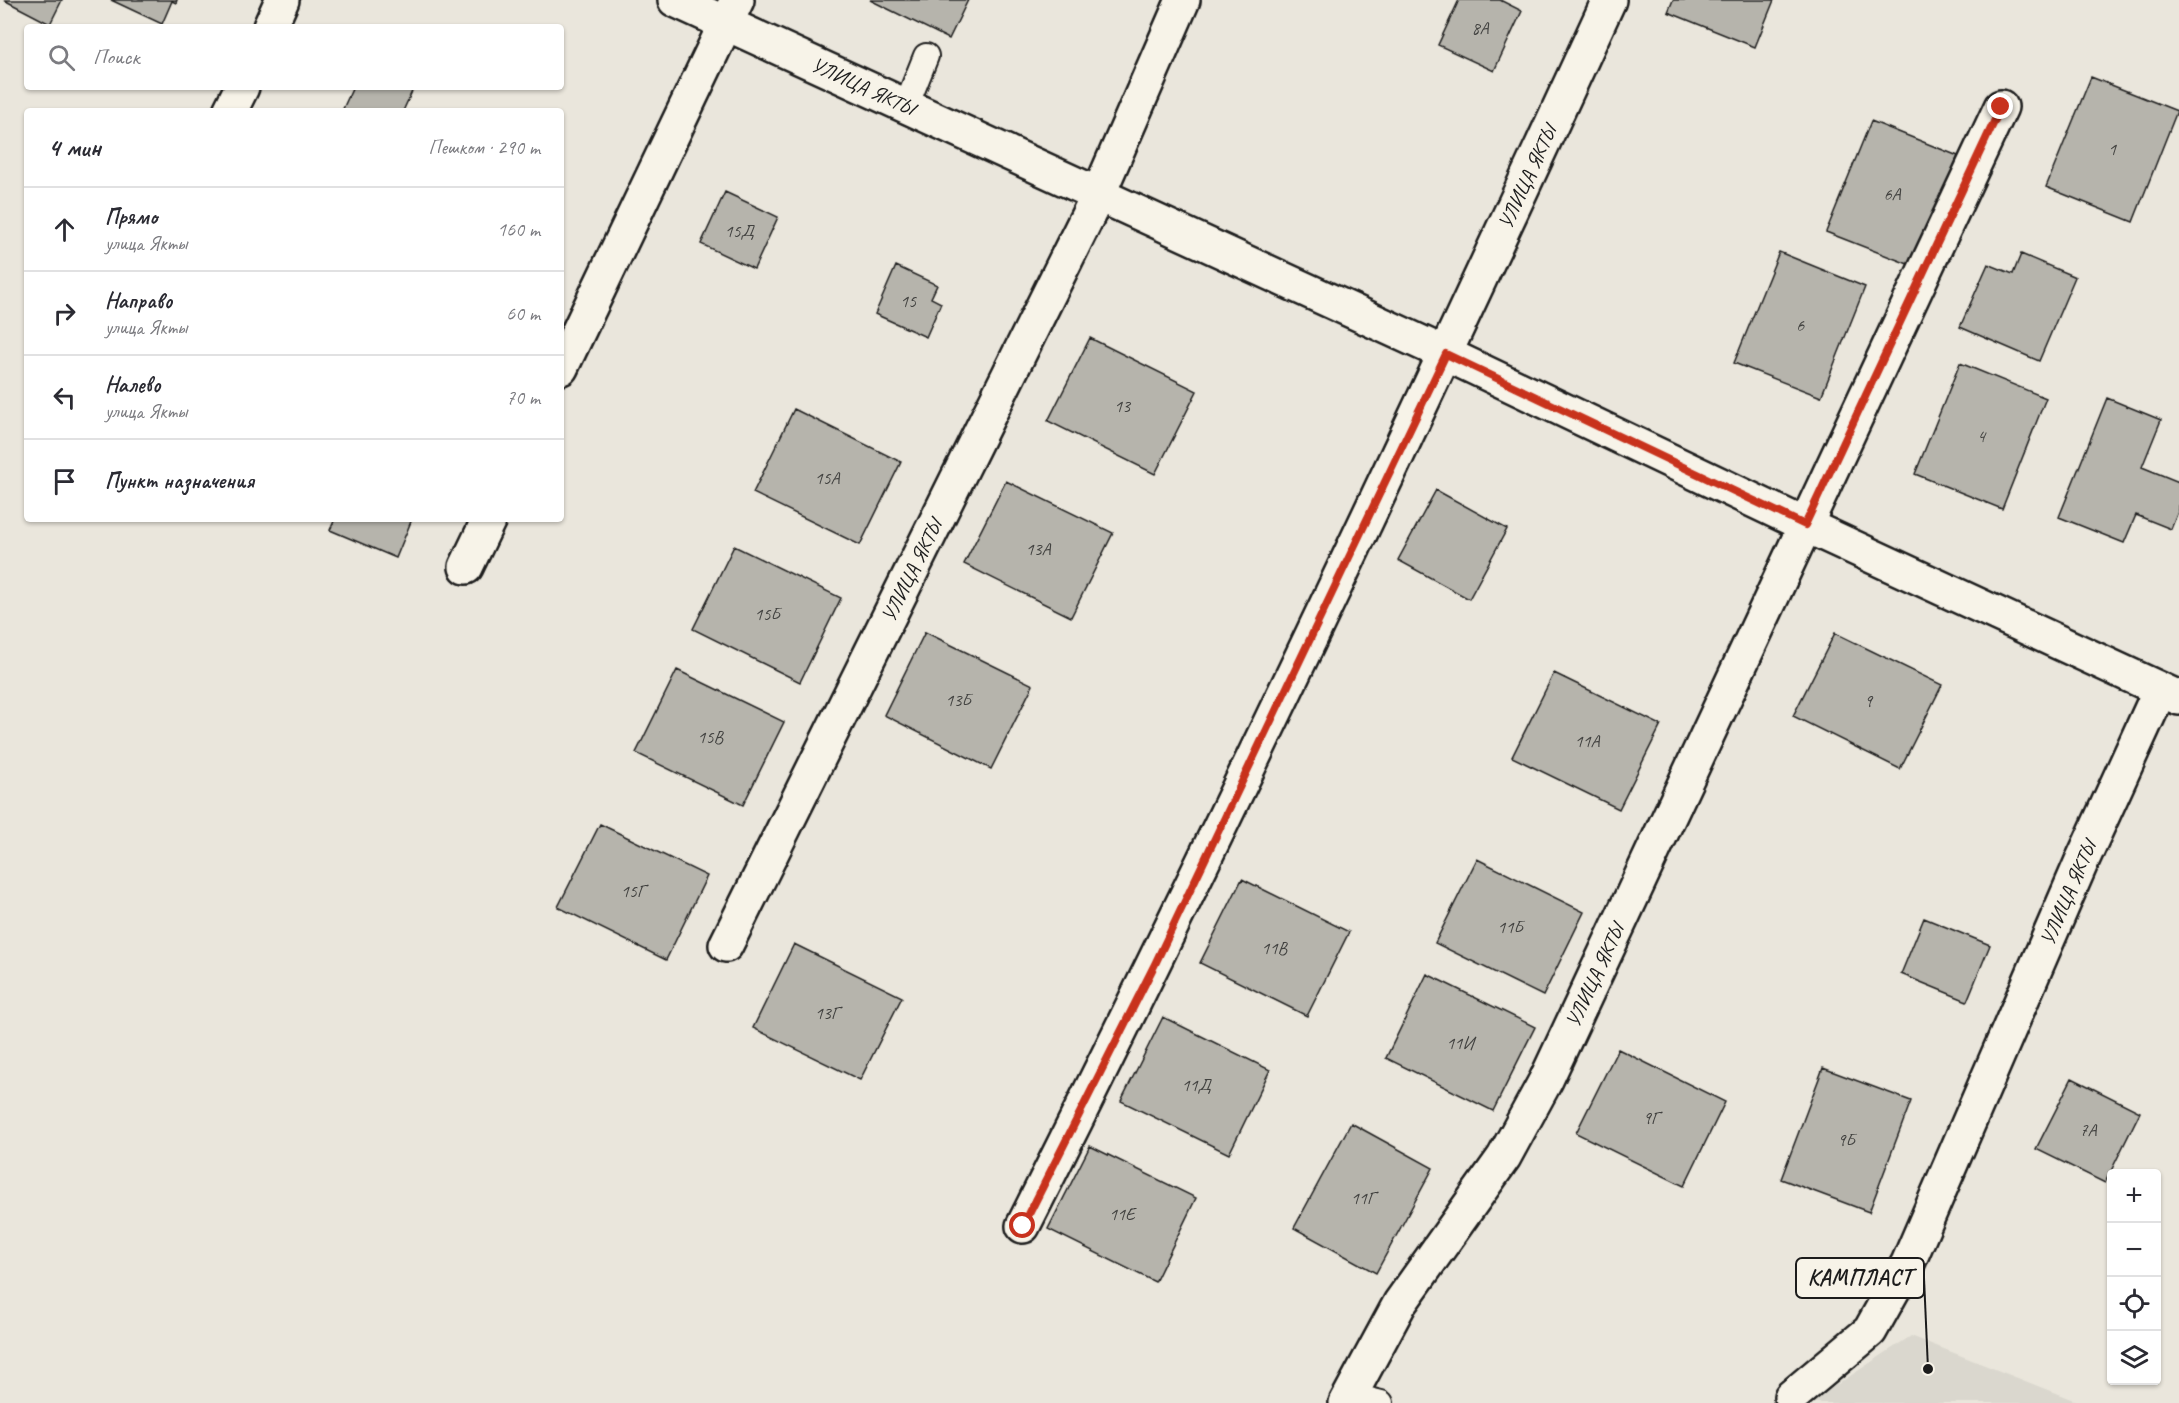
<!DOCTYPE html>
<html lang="ru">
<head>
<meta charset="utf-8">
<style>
  :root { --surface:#fff; --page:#f2f2f3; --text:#2b2b33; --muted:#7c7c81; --line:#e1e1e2 }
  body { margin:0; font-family:Caveat,sans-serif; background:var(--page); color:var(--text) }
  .controls { position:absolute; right:18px; bottom:18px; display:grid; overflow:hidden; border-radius:6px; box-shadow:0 2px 4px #0004 }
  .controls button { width:54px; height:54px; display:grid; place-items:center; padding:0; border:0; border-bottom:2px solid var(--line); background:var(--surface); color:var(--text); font:30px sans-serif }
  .stop { position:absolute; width:18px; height:18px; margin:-14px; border:4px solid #c8321e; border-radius:50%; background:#fff }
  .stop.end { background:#c8321e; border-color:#fff; box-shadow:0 2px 6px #0008 }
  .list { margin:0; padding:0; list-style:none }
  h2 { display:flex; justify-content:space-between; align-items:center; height:78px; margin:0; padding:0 24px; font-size:26px }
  h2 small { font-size:20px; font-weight:400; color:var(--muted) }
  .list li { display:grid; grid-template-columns:39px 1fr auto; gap:18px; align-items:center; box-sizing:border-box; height:84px; padding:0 24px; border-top:2px solid var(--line) }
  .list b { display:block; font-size:22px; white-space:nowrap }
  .list p { margin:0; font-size:20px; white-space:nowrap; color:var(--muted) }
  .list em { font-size:20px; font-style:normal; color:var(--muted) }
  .icon { flex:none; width:33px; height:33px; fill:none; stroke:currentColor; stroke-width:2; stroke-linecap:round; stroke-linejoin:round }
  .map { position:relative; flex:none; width:2179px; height:1403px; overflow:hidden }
  .search { position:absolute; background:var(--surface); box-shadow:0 2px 4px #0004; left:24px; top:24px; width:540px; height:66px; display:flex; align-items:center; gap:15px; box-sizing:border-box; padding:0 21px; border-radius:6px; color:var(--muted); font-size:22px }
  .panel { position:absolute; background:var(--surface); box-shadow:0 2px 4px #0004; left:24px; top:108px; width:540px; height:414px; border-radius:6px }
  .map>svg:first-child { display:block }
  .built { fill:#dad7ce }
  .building { fill:#b6b4ac; stroke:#1c1c1c; stroke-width:1.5 }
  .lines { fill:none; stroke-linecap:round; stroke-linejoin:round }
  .lane-casing { stroke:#1c1c1c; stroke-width:28 }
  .street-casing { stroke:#1c1c1c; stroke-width:38 }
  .lane { stroke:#f7f3e8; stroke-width:24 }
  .street { stroke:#f7f3e8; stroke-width:33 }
  .route { stroke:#c8321e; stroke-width:8 }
  .labels { text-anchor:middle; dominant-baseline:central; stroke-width:4.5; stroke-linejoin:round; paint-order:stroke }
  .number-label { font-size:18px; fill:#424240 }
  .street-label { font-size:21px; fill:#1c1c1c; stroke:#f7f3e8 }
  .leader { fill:none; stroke:#1c1c1c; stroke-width:2 }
  .callout-dot { fill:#1c1c1c; stroke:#f7f3e8; stroke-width:2 }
  .callout { fill:#f7f3e8; stroke:#1c1c1c; stroke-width:2 }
  .callout-label { font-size:22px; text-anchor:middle; font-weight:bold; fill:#1c1c1c }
</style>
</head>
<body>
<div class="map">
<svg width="2179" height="1403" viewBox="0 0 2179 1403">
  <rect width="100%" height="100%" fill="#eae6dc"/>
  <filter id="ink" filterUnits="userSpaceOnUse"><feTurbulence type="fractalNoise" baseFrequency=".0167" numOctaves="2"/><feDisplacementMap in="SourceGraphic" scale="12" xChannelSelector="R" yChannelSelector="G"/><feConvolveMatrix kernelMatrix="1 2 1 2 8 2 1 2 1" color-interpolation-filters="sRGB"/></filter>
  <g filter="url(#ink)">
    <path class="built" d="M1911,1336l170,67h-272z"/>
    <path class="building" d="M4,0h58l-12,24z
      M111,0h66l-1,3 -4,-2 -10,23z
      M870,0h98l-19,39z
      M1459,0h41l22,11 -28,60 -56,-26z
      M1673,0h101l-19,47 -87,-35z
      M2091,77l86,34 -44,111 -87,-35z
      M353,87h61l-11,24h-61z
      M1871,121l87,35 -45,110 -87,-34z
      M725,192l53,25 -24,52 -53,-25z
      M1779,252l86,35 -44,110 -87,-34z
      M2021,254l54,23 -36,84 -79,-34 28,-63 25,10z
      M896,266l41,19 -6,13 10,5 -15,34 -51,-23z
      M1090,338l107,53 -42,83 -107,-53z
      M1960,363l86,35 -44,111 -87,-35z
      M2107,398l54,22 -19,47 37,15v27l-8,20 -35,-14 -12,28 -65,-26z
      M794,409l107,53 -41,83 -107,-52z
      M1006,481l107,52 -42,84 -107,-53z
      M1436,490l71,39 -38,70 -71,-39z
      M335,519h77l-16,39 -66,-28z
      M734,546l107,52 -41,84 -107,-53z
      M925,632l108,53 -42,84 -107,-54z
      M1835,633l107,52 -42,84 -107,-53z
      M677,670l107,52 -41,83 -107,-52z
      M1554,673l107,52 -42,84 -107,-52z
      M600,824l107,52 -41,84 -108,-53z
      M1477,859l107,53 -41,84 -108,-53z
      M1242,879l107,53 -42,84 -107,-53z
      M1924,918l66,27 -23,56 -66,-27z
      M794,944l108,53 -42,83 -107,-52z
      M1427,974l108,53 -42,84 -107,-53z
      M1163,1017l107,53 -41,84 -108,-53z
      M1618,1049l107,53 -41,84 -108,-53z
      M1823,1068l88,33 -42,111 -88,-33z
      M2072,1078l68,34 -35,71 -69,-34z
      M1351,1123l82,45 -57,105 -82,-45z
      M1090,1146l106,52 -41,84 -107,-53z"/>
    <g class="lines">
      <defs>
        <path id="lane" d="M906,106l20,-50
          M1369,1400l12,3"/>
        <g id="street">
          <path id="s1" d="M675,0l771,354 359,171 374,173"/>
          <path d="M270,27l12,-27"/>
          <path d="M230,111l12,-24"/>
          <path d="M561,368l176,-368"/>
          <path d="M466,567l23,-48"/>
          <path id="s2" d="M726,945l372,-750 85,-195"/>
          <path id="s3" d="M1023,1226c204,-405 397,-815 586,-1226"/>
          <path id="s4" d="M1791,1397l79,-66 38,-68 173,-400 79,-173"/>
          <path id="s5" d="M1346,1403l54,-100 104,-146 42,-77 455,-973"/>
        </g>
      </defs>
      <use href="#lane" class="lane-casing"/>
      <use href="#street" class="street-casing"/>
      <use href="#lane" class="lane"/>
      <use href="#street" class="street"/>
    </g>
  </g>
  <g class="lines" filter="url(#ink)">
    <path class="route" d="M1023,1226l132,-262 291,-610 359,171 196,-418"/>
  </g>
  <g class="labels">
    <g class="number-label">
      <text x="1480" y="28">8А</text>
      <text x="2112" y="149">1</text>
      <text x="1892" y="194">6А</text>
      <text x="739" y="231">15Д</text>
      <text x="908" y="301">15</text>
      <text x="1800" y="325">6</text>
      <text x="1122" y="406">13</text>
      <text x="1981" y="436">4</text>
      <text x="827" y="478">15А</text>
      <text x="1038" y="549">13А</text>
      <text x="767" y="614">15Б</text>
      <text x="958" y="700">13Б</text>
      <text x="1868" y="701">9</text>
      <text x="710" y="737">15В</text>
      <text x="1587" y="741">11А</text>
      <text x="633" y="891">15Г</text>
      <text x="1510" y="927">11Б</text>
      <text x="1274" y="948">11В</text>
      <text x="827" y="1013">13Г</text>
      <text x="1460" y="1043">11И</text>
      <text x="1196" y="1085">11Д</text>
      <text x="1651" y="1118">9Г</text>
      <text x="2088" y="1130">7А</text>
      <text x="1846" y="1140">9Б</text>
      <text x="1363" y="1198">11Г</text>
      <text x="1122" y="1214">11Е</text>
    </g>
    <g class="street-label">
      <text stroke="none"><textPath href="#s1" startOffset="207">УЛИЦА ЯКТЫ</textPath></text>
      <text stroke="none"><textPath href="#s3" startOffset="1164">УЛИЦА ЯКТЫ</textPath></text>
      <text stroke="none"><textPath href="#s2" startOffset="418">УЛИЦА ЯКТЫ</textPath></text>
      <text stroke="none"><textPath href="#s4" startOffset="584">УЛИЦА ЯКТЫ</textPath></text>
      <text stroke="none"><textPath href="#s5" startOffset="496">УЛИЦА ЯКТЫ</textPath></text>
    </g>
  </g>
  <path class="leader" d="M1928 1369L1924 1278"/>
  <circle class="callout-dot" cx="1928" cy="1369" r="6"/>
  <rect class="callout" x="1796" y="1258" width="128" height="40" rx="6"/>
  <g class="callout-label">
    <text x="1860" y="1285">КАМПЛАСТ</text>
  </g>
</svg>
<div class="controls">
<button>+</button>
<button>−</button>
<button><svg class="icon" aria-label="locate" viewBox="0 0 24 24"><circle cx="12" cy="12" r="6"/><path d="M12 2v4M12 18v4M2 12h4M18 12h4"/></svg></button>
<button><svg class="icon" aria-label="layers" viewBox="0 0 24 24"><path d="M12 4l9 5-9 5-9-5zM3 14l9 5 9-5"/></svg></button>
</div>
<div class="stop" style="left:1023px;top:1226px"></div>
<div class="stop end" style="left:2001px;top:107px"></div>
<div class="search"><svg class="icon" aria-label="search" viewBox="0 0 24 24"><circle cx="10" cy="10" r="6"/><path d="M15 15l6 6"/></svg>Поиск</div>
<section class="panel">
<h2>4 мин<small>Пешком · 290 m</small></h2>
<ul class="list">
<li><svg class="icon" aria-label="ahead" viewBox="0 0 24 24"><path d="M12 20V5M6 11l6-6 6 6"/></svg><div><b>Прямо</b><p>улица Якты</p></div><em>160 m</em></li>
<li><svg class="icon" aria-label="right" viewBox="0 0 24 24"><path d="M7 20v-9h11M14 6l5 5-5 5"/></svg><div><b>Направо</b><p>улица Якты</p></div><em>60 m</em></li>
<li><svg class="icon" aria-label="left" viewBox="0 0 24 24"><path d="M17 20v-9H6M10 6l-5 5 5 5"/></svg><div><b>Налево</b><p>улица Якты</p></div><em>70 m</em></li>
<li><svg class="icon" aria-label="arrive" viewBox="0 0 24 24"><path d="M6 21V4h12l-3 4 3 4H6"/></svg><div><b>Пункт назначения</b></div></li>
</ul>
</section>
</div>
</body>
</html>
